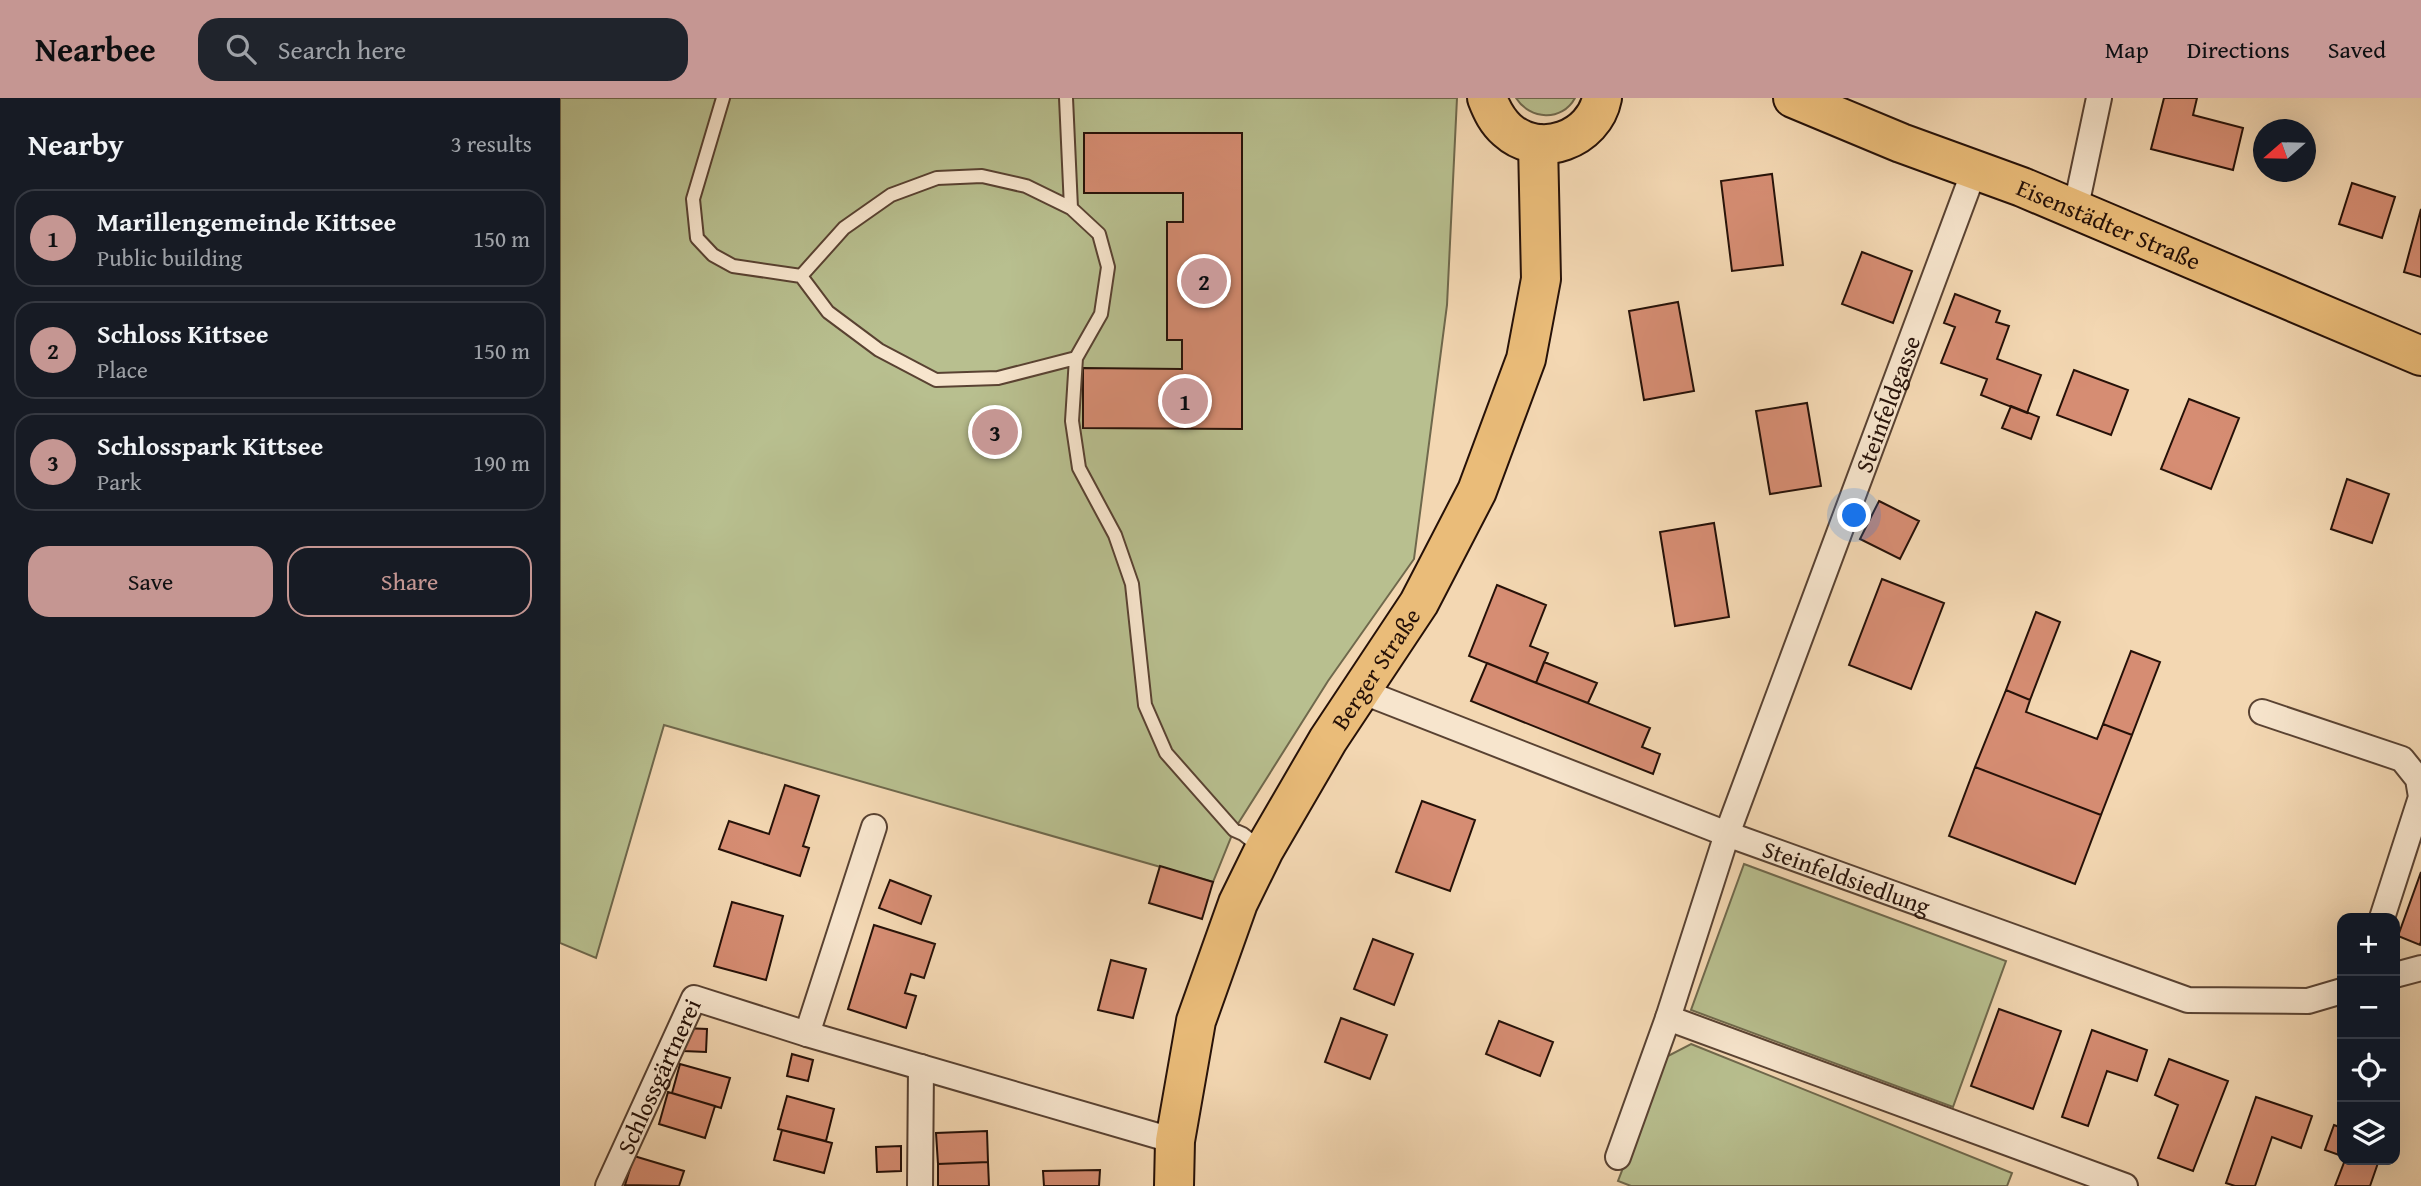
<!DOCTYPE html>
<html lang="en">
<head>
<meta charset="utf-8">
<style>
  :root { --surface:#171b24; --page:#20242c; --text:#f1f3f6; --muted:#9ea1a6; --line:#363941; --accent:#c59692 }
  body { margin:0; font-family:"Gentium Book Plus",serif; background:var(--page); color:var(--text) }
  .controls { position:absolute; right:21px; bottom:21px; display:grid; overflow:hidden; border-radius:14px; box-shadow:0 7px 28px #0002 }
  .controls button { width:63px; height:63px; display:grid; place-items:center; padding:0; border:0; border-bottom:2px solid var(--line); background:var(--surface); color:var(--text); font:35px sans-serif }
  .compass { position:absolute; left:1693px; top:21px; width:63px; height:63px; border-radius:50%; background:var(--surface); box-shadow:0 7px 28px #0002; rotate:250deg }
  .you { position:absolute; left:1295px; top:418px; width:24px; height:24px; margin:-18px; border:5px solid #fff; border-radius:50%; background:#1a73e8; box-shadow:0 0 0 10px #1a73e833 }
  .badge { display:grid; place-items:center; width:46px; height:46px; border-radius:50%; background:var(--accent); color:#111; font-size:23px; font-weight:700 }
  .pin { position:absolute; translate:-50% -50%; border:4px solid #fff; box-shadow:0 2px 7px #0006 }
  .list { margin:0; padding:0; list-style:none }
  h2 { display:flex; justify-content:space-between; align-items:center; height:91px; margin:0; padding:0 28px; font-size:30px }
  h2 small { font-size:23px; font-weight:400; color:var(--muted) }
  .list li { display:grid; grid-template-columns:46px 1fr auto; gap:21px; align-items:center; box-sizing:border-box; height:98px; margin:0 14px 14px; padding:0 14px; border:2px solid var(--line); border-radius:21px }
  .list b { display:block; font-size:26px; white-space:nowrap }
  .list p { margin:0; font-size:23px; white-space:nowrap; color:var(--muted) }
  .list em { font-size:23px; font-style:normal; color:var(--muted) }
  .actions { display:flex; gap:14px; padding:21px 28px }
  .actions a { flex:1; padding:16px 0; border:2px solid var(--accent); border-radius:21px; text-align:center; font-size:24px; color:var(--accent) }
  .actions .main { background:var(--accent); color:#111 }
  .icon { flex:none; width:38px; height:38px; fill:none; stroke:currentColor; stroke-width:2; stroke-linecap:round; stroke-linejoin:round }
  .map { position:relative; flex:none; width:1861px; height:1088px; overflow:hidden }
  header { display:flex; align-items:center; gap:42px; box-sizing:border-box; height:98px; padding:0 35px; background:var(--accent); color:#111 }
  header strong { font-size:33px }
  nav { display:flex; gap:38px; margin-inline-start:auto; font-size:24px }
  .search { width:490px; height:63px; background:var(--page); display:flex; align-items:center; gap:18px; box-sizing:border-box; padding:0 24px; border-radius:21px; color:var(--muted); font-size:26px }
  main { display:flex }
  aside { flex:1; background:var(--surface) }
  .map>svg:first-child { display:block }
  .green { fill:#b8bf8f; stroke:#6f684c; stroke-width:2 }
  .building { fill:#d68d73; stroke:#261108; stroke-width:2 }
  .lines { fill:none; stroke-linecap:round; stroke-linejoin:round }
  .service-casing { stroke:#594232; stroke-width:16 }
  .minor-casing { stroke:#594232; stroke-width:28 }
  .primary-casing { stroke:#261108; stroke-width:42 }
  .service { stroke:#f7e5cd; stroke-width:12 }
  .minor { stroke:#f7e5cd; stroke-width:24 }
  .primary { stroke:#eabc79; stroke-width:38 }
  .labels { text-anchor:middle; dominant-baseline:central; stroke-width:7; stroke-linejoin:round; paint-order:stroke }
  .street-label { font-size:24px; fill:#261108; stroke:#f7e5cd }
</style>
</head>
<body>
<header>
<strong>Nearbee</strong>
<div class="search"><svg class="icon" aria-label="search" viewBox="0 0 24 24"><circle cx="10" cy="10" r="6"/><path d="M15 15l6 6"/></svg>Search here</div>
<nav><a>Map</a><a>Directions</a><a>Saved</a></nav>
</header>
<main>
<aside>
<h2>Nearby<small>3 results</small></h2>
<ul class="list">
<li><span class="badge">1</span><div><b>Marillengemeinde Kittsee</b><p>Public building</p></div><em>150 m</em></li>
<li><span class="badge">2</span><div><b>Schloss Kittsee</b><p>Place</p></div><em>150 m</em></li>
<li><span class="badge">3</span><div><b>Schlosspark Kittsee</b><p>Park</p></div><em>190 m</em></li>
</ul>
<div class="actions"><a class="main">Save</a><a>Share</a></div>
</aside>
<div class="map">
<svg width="1861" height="1088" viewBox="0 0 1861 1088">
  <rect width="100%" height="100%" fill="#f3d7b2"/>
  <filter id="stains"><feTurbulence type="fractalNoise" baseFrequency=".00286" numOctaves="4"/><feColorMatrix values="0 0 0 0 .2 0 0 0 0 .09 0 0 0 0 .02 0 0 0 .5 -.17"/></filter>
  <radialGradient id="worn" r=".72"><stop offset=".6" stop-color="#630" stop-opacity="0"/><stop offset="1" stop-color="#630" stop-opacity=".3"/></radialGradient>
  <path class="green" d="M0,0h897l-10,207 -33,254 -86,122 -94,149 -21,52 -549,-157 -68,233 -36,-15z
    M956,0h59c-13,24 -45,22 -59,0z
    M1184,766l262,97 -53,146 -262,-97z
    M1131,946l321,129 -5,13h-376l-13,-5 48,-124z"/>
  <path class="building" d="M1604,0h33l-4,17 50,13 -10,42 -82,-21z
    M524,35h158v296l-159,-1v-60l99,1v-29h-15v-118h16v-29h-99z
    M1212,76l11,91 -51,6 -11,-90z
    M1792,85l43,14 -13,41 -43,-14z
    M1861,111v68l-17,-5z
    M1302,154l50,19 -19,52 -51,-19z
    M1395,196l45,17 -4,11 13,4 -12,33 44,16 -14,38 -46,-18 6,-16 -46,-16 14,-36 -11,-4z
    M1118,204l16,89 -50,9 -15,-89z
    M1514,272l54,20 -17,45 -54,-20z
    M1629,301l50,19 -28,71 -50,-20z
    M1247,305l14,83 -51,8 -14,-83z
    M1451,308l28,11 -8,22 -29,-11z
    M1787,381l42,15 -17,49 -41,-14z
    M1319,403l40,20 -19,38 -40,-20z
    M1154,425l15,94 -54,9 -15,-94z
    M1322,481l62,24 -33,86 -62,-24z
    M937,487l49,20 -16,41 18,7 -12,30 -67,-27z
    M1476,514l24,10 -30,78 -24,-10z
    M1571,553l29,11 -28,73 -29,-11z
    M984,564l53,21 -9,20 -52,-20z
    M927,565l163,65 -8,19 18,7 -7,20 -182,-73z
    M1446,592l24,10 -4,12 71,27 6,-15 29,11 -31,80 -126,-48z
    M1415,669l126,48 -26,69 -126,-48z
    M225,687l34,11 -16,50 6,2 -9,28 -81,-27 10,-28 40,13z
    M862,703l53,19 -25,71 -54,-19z
    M600,768l53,16 -11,37 -53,-16z
    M1861,774v69l-1,4 -22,-9z
    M330,782l41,16 -10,28 -42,-16z
    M172,804l51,14 -17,64 -52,-14z
    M314,827l61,19 -11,34 -13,-4 -6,19 11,3 -10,32 -58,-19z
    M813,841l40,15 -19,51 -40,-16z
    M551,862l35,9 -13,49 -35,-8z
    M1439,911l62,22 -28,78 -62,-23z
    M781,920l46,17 -17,44 -45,-17z
    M939,923l54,21 -13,34 -54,-22z
    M124,930l23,1 -1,23 -23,-1z
    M1532,932l55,20 -10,31 -30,-10 -19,55 -26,-9z
    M232,956l21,6 -5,21 -21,-5z
    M1609,961l59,22 -35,90 -35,-13 20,-53 -23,-10z
    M120,966l50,14 -9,30 -49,-15z
    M108,994l47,14 -10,32 -46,-14z
    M227,998l47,13 -8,32 -48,-12z
    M1696,999l56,19 -11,32 -29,-11 -17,49h-20l-9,-3z
    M1774,1027l8,3v28l-17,-6z
    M222,1032l50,13 -8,30 -50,-13z
    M427,1033l1,31 -50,2 -2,-31z
    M341,1048v25l-24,1 -1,-25z
    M74,1058l50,15 -5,15 -54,-1z
    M1785,1062h34l-9,26h-35z
    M428,1064l1,24h-51v-22z
    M540,1072l-1,16h-55l-1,-15z"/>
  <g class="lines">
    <defs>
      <path id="service" d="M163,0l-30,101 4,39 16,17 20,11 68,10 27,36 51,38 57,30 62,-2 78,-20
        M506,0l5,110
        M241,178l43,-48 47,-33 46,-17 45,-2 44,10 45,22 28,26 9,33 -7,47 -25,44 -4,63 7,47 36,67 17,49 13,121 21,48 68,77 9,4 18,14"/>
      <g id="minor">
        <path d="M1515,113l24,-113"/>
        <path id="s1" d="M801,593l366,143 461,166 120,1 34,-10"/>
        <path d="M1702,614l140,47 16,20 3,18 -39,121"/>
        <path d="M1835,877l26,-7"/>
        <path d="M1108,920l457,168"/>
        <path d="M247,936l67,-207"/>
        <path id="s2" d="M1058,1059l50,-139 59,-184 247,-663"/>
        <path id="s3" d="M48,1088l86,-188 113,36 368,107"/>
        <path d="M360,1088l1,-119"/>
      </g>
      <g id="primary">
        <path d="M927,0c5,13 10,23 20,32 33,30 87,9 95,-32"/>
        <path id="s4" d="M1233,0l108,45 121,44 399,169"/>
        <path id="s5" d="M614,1088l1,-45 21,-120 42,-118 26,-53 64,-110 91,-137 58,-112 49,-132 15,-80 -3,-135"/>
      </g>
    </defs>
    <use href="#service" class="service-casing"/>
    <use href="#minor" class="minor-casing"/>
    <use href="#primary" class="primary-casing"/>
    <use href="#service" class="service"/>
    <use href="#minor" class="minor"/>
    <use href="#primary" class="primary"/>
  </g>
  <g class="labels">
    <g class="street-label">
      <text stroke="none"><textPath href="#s4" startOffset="340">Eisenstädter Straße</textPath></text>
      <text stroke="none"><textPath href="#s2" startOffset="800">Steinfeldgasse</textPath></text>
      <text stroke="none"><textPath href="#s5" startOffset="564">Berger Straße</textPath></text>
      <text stroke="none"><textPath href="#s1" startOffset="520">Steinfeldsiedlung</textPath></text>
      <text stroke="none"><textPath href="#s3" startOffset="121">Schlossgärtnerei</textPath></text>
    </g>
  </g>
  <rect width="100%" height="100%" filter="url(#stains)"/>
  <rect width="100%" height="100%" fill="url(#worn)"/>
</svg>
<div class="controls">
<button>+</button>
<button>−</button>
<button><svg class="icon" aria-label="locate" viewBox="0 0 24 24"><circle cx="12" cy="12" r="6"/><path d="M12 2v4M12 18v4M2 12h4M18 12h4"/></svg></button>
<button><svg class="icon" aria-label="layers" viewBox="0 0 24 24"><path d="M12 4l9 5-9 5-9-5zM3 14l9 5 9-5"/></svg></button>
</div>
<svg class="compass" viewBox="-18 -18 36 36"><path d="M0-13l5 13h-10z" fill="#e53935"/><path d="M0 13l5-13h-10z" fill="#9ea1a6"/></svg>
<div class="you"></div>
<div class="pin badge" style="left:625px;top:303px">1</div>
<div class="pin badge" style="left:644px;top:183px">2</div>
<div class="pin badge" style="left:435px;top:334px">3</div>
</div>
</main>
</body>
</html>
